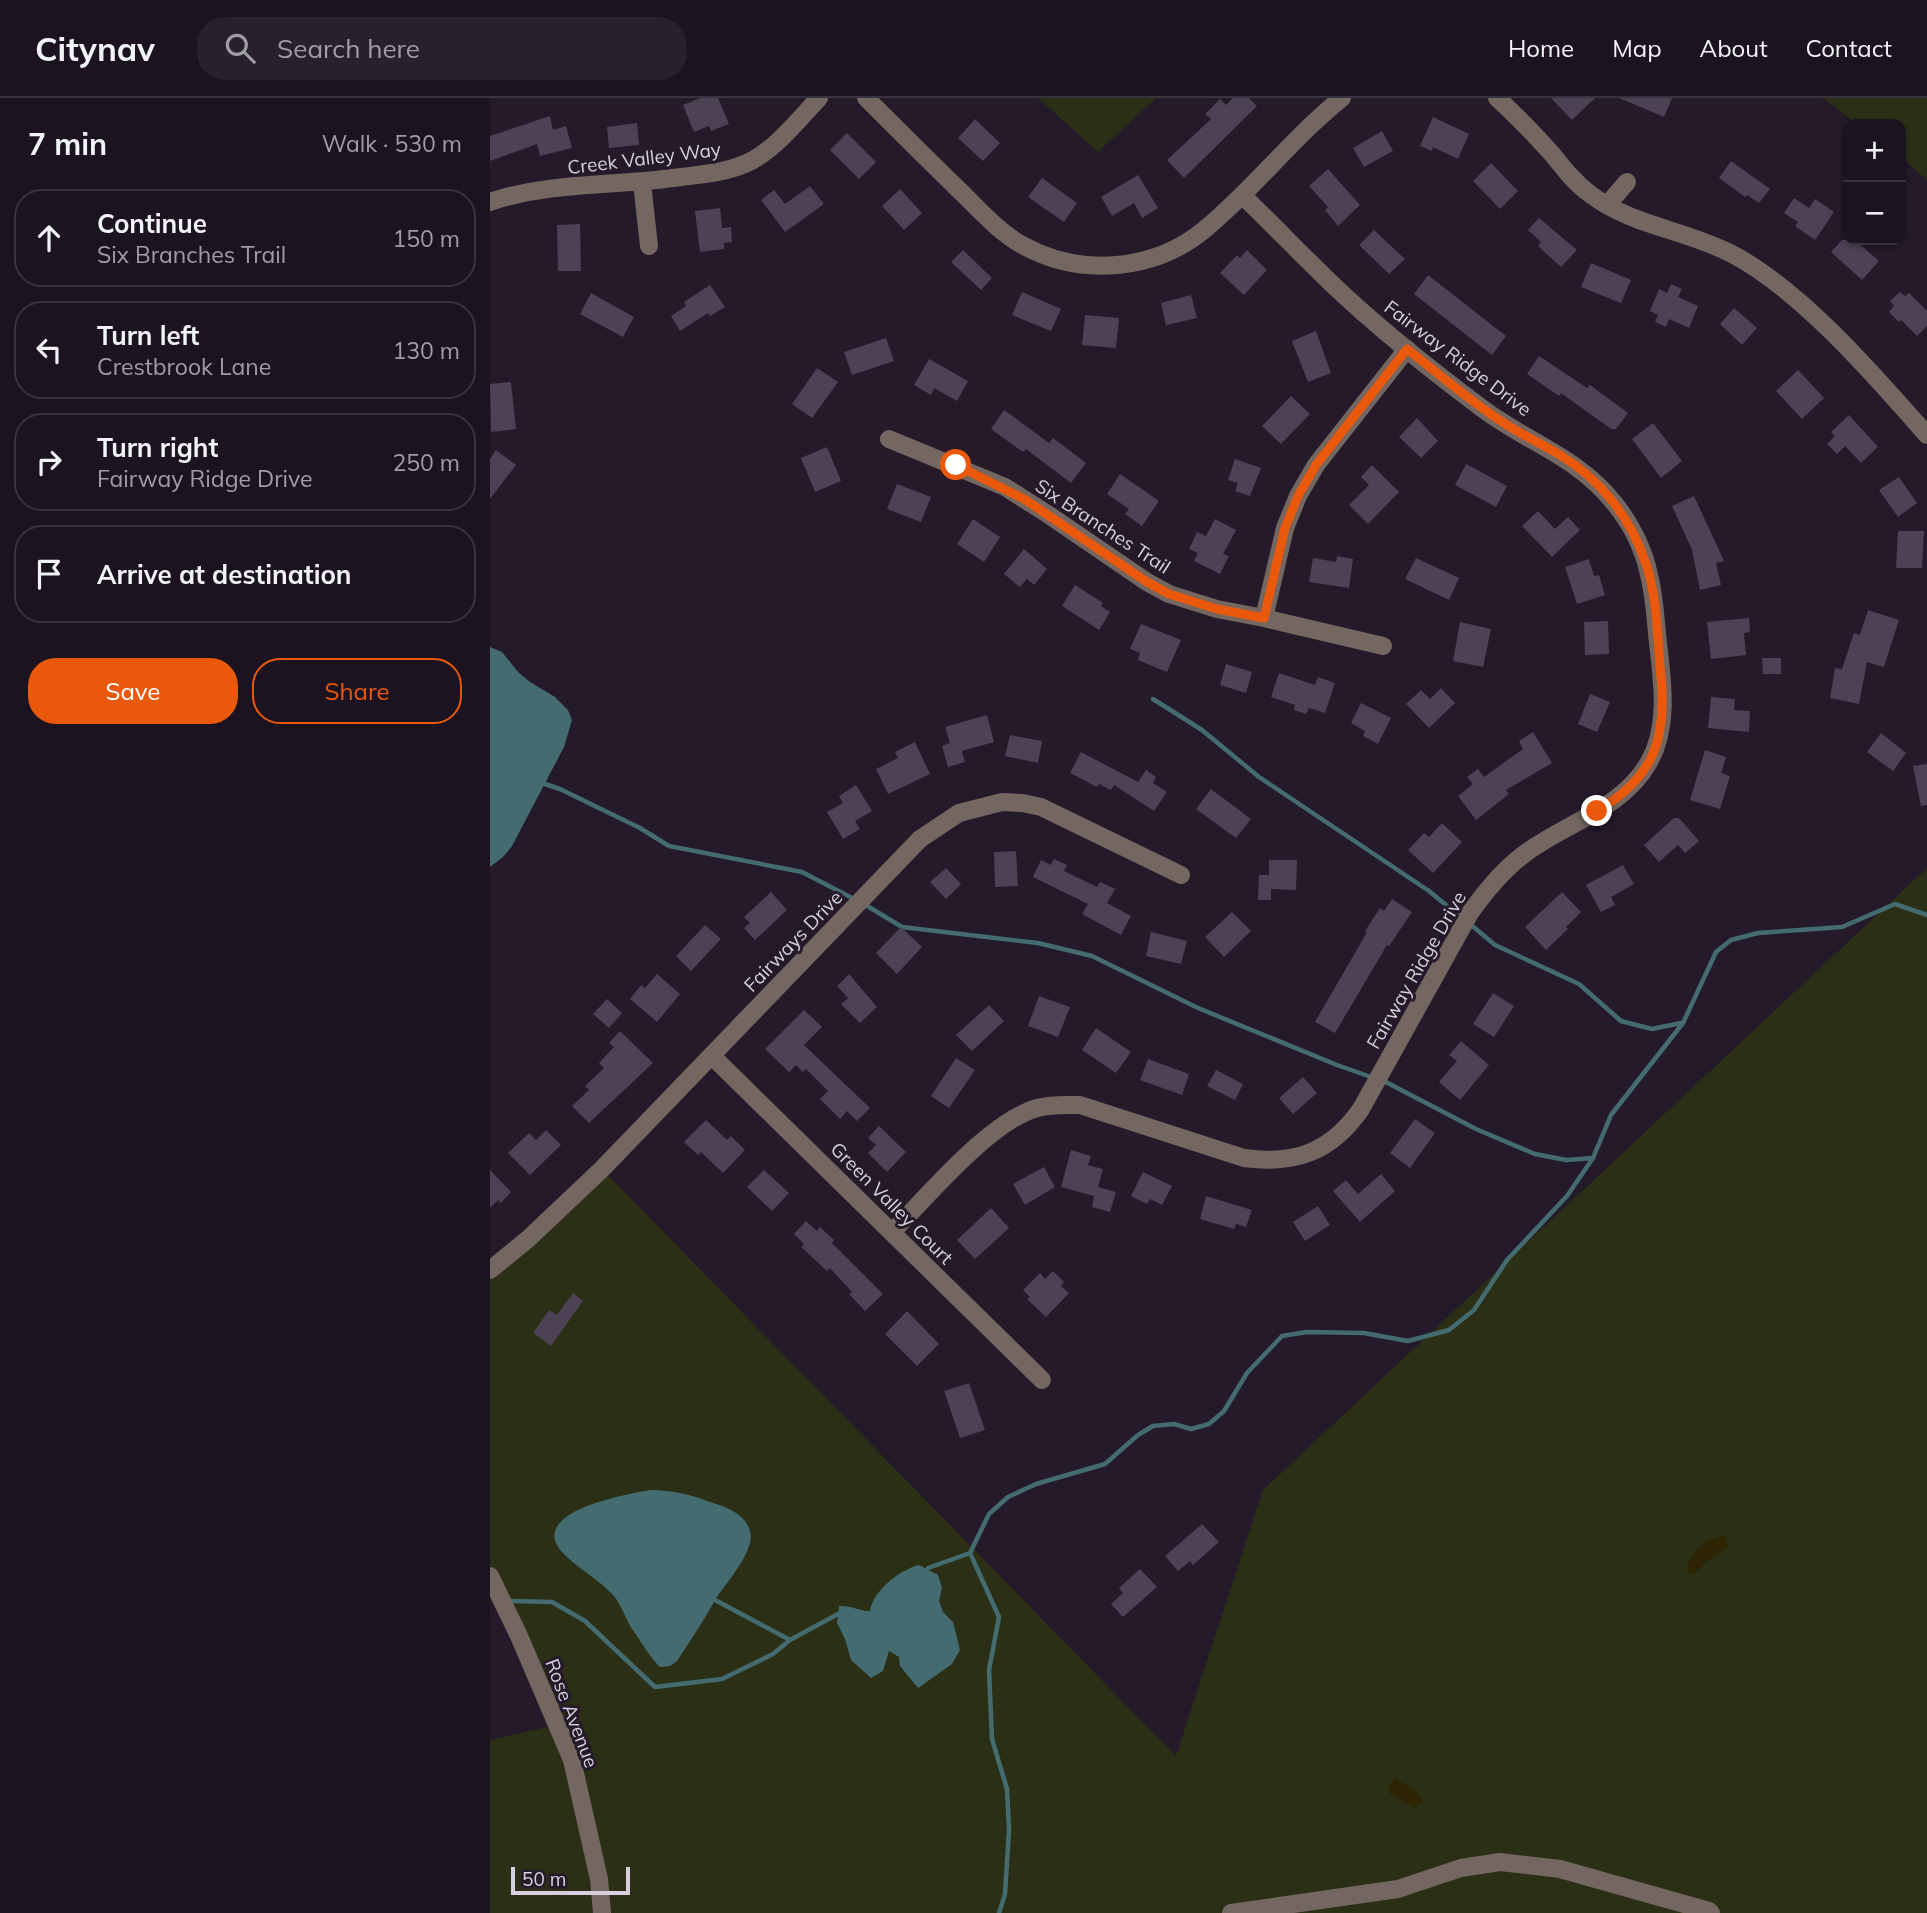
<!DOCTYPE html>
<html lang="en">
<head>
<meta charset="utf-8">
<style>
  :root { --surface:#1b1420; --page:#28212d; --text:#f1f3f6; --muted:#a09ea5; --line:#39333e; --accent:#ea580c }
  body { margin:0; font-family:Mulish,sans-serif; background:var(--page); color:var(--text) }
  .controls { position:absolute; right:21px; top:21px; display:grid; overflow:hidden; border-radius:14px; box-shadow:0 2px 5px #0004 }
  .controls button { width:63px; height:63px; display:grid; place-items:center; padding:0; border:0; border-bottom:2px solid var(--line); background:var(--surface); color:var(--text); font:35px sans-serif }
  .scale { position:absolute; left:21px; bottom:18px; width:119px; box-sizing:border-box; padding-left:7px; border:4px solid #d8d1dd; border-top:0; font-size:19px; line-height:24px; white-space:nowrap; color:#d8d1dd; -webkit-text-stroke:5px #241a2a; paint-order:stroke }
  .stop { position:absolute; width:21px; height:21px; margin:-16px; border:5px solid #ea580c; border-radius:50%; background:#fff }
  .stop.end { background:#ea580c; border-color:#fff; box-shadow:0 2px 7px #0008 }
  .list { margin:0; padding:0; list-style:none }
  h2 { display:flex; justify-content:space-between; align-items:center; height:91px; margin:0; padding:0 28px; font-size:30px }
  h2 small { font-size:23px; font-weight:400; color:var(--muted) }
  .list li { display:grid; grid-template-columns:46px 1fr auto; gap:21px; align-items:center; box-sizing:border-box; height:98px; margin:0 14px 14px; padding:0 14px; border:2px solid var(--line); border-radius:28px }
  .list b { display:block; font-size:26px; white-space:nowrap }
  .list p { margin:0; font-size:23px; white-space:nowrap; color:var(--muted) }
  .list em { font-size:23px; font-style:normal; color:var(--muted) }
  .actions { display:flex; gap:14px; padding:21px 28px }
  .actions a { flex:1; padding:16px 0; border:2px solid var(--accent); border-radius:28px; text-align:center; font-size:24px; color:var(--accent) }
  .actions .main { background:var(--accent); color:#fff }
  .icon { flex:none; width:38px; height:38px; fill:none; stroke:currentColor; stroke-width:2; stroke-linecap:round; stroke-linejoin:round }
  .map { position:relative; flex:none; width:1437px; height:1815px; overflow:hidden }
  header { display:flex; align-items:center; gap:42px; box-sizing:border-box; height:98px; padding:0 35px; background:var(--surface); border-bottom:2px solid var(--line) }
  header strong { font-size:33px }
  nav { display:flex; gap:38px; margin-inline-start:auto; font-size:24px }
  .search { width:490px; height:63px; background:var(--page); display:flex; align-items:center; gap:18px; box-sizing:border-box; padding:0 24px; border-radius:28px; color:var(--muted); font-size:26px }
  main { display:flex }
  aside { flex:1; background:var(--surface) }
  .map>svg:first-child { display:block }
  .green { fill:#2b2f15 }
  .sand { fill:#2e2504 }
  .water { fill:#446c70 }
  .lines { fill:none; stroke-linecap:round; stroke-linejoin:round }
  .stream { stroke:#446c70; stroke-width:4.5 }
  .building { fill:#4d4154 }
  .minor { stroke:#746660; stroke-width:18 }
  .route { stroke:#ea580c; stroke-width:9 }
  .labels { text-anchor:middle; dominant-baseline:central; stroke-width:6; stroke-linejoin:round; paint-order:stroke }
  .street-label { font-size:19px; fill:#d8d1dd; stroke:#241a2a }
</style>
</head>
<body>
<header>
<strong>Citynav</strong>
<div class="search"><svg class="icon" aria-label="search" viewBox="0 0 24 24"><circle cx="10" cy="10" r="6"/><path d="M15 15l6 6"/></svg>Search here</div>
<nav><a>Home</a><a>Map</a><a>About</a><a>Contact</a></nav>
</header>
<main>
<aside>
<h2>7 min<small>Walk · 530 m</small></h2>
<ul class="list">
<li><svg class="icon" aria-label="ahead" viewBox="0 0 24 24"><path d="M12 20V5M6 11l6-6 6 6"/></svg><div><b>Continue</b><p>Six Branches Trail</p></div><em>150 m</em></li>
<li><svg class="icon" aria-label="left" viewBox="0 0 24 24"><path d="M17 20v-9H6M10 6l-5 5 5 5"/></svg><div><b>Turn left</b><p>Crestbrook Lane</p></div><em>130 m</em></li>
<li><svg class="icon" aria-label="right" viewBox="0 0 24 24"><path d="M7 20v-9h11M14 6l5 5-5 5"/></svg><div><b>Turn right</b><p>Fairway Ridge Drive</p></div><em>250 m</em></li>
<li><svg class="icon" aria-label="arrive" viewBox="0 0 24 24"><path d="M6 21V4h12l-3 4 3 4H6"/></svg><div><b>Arrive at destination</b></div></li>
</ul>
<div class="actions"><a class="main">Save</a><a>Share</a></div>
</aside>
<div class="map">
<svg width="1437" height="1815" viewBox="0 0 1437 1815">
  <rect width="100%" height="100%" fill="#241a2a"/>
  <path class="green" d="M548,0h118l-58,54z
    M1333,0h104v82l-26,-23v-33h-44z
    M1437,770v1045h-1437v-173l66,-15 -66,-149v-306l112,-101 574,587 87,-266z"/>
  <path class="sand" d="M1235,1437l3,12c-5,5 -11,6 -17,11 -7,5 -11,12 -20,17l-4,-3c3,-22 17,-32 38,-37z
    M905,1680l23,15 5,7 -7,8 -26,-14 -1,-9z"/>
  <path class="water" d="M0,549l12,5 17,21 11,9 25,15 13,13 4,10 -8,27 -52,99 -9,11 -13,10z
    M160,1392c23,0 42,5 63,13 14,4 33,12 37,28 6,21 -26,53 -36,71 -11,20 -24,39 -37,59l-7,5 -10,1c-10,-10 -17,-22 -25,-34 -9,-11 -12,-26 -21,-37 -15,-17 -38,-28 -53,-45 -33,-40 67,-57 89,-61z
    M429,1467l19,10 4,13 -3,13 4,11 10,10 7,28 -8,14 -34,24 -18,-22 -1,-9 -10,-6 -6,20 -12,7 -20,-18 -6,-21 -8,-16 2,-17c11,-1 20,5 31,5 3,-20 29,-41 49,-46z"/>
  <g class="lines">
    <path class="stream" d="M663,601l49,31 57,47 170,114 34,28
      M55,686l15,5 80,39 29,18 133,26 54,28
      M374,806l38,23 136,16 54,13 106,52 139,57 37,13
      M980,826l25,21 84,39 42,37 31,8 29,-6
      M892,982l94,49 59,25 31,6 27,-2
      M438,1470l42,-15
      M225,1502l75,40
      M16,1503l46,1 33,19 70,66 67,-8 51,-25 17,-14 48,-26
      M509,1815l6,-19 4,-64 -2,-41 -15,-50 -3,-69 10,-53 -29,-64 19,-39 19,-17 28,-13 69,-20 33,-29 15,-9 21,-2 17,5 18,-5 15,-13 23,-38 35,-37 25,-4 57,1 44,8 41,-11 25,-20 33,-50 60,-64 26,-38 18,-43 72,-92 33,-71 15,-12 27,-7 84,-6 53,-23 32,11"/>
  </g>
  <path class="building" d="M210,0h18l11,26 -18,7 -2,-5 -15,6 -11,-27z
    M743,0h16l8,8 -73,72 -17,-18 44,-41 -6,-5 15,-15 6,6z
    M1061,0h44l-23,22z
    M1129,0h53l-8,19z
    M60,18l3,14 13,-4 6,22 -32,8 -3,-12 -47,17v-25z
    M943,19l36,17 -11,25 -25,-12 -1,4 -12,-5z
    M485,21l25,24 -17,18 -25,-23z
    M147,25l2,22 -30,3 -2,-21z
    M892,33l11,20 -29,16 -11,-19z
    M357,35l29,29 -17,17 -29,-29z
    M1241,63l39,28 -11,14 -12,-8 -2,2 -26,-19z
    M1001,65l27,28 -18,18 -27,-28z
    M838,71l32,36 -22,21 -13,-16 3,-3 -19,-21z
    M648,77l20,33 -16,10 -8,-15 -22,13 -11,-19z
    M552,80l35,25 -13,19 -36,-25z
    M320,88l14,18 -39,28 -24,-32 13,-10 11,14z
    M410,91l22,24 -18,17 -22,-24z
    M1304,100l15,10 6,-9 19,13 -19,28 -20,-14 3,-4 -14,-9z
    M230,110l2,20 9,-1 1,15 -8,1v6l-24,3 -5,-41z
    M1049,120l38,32 -16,17 -23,-21 3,-4 -13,-12z
    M90,126l1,47h-23l-1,-46z
    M884,132l31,29 -16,15 -30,-29z
    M1352,142h13l24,21 -17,19 -31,-28z
    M473,152l29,28 -11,12 -30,-28z
    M757,152l20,20 -23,25 -24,-22 17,-18 3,3z
    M1101,165l40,17 -10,23 -40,-16z
    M938,177l78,61 -14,19 -78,-61z
    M1181,186l11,5 -4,8 20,9 -9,22 -20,-9 -3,8 -11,-5 3,-7 -8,-4 9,-22 8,4z
    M220,187l15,22 -15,9 -2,-3 -28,18 -9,-15 15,-10 -2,-4z
    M532,194l39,17 -10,22 -39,-16z
    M1410,194l5,4 4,-3 18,18v15l-10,10 -16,-16 -2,2 -10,-10 5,-6 -4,-5z
    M101,195l43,24 -11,20 -43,-23z
    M701,197l6,23 -31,7 -5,-22z
    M1244,210l23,20 -15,17 -22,-21z
    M595,217l34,3 -3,30 -34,-3z
    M826,233l15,42 -23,9 -16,-41z
    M396,240l8,23 -42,14 -8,-23z
    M1049,258l48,32 3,-3 38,28 -12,16h-5l-50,-36 -2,3 -32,-22z
    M439,261l39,22 -11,20 -23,-13 -3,7 -17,-10z
    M327,270l21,14 -26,36 -20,-14z
    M1308,272l26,28 -22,21 -26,-28z
    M21,284l5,47 -25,3 -1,-48z
    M801,298l19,18 -29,30 -19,-18z
    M514,312l45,33 4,-5 33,25 -15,20 -45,-34 -3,3 -32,-23z
    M1359,317l29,32 -17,16 -16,-17 -8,8 -10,-10 8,-8 -4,-4z
    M927,320l21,23 -17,17 -22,-21z
    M1163,325l29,38 -21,17 -29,-39z
    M337,349l14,34 -26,11 -14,-34z
    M6,352l20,15 -26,34v-40z
    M745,361l26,9 -11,28 -15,-5 3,-8 -10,-3z
    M976,366l41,22 -11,21 -41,-22z
    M882,367l27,27 -31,32 -19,-19 20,-20 -8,-8z
    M630,376l39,27 -17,25 -17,-12 4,-5 -22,-15z
    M1409,379l18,26 -19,14 -19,-27z
    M407,386l34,13 -10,25 -34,-13z
    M1204,398l30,65 -8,2 5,22 -21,5 -8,-40 -20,-44z
    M1048,413l17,18 13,-12 12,13 -28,27 -30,-31z
    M483,421l27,18 -16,25 -27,-18z
    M725,421l21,11 -13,24 6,2 -9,18 -26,-13 4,-8 -9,-4 8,-17 9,4z
    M1408,433h26l-2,37h-26z
    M534,451l23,20 -13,16 -7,-6 -7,8 -16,-13z
    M847,458l16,3 -4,29 -40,-6 4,-24 23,4z
    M926,460l43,20 -10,22 -44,-21z
    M1099,461l5,17 5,-1 6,20 -28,9 -12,-37z
    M585,487l28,18 -2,3 9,6 -11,18 -37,-24z
    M1378,512l31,10 -15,47 -17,-5 -8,42 -29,-6 5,-30 7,1 12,-36 6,2z
    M1259,520l1,14 -6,1 2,22 -35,4 -4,-37z
    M1118,523l1,33 -24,1 -1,-33z
    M970,524l31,7 -8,38 -30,-6z
    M651,526l40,16 -14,32 -29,-12 2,-7 -10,-4z
    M1272,560h19v16h-18z
    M736,566l26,8 -6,21 -26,-8z
    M789,575l36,12 3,-8 17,6 -10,30 -16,-5 -3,6 -12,-4 1,-5 -24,-8z
    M951,590l14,15 -26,25 -23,-24 15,-14 9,9z
    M1100,596l20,8 -13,30 -19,-8z
    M1221,599l24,2 -1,11 16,1 -1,21 -41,-4z
    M871,605l30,15 -13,26 -15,-8 2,-5 -14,-8z
    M497,617l7,27 -32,9 3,11 -17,5 -6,-21 8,-3 -5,-16z
    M1043,634l19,31 -46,27 3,4 -33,26 -18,-24 15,-12 -6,-7 11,-8 6,8 39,-28 -4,-8z
    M1391,635l25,20 -13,18 -26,-19z
    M520,637l32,6 -4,22 -33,-7z
    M425,644l15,32 -42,20 -12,-25 22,-11 -3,-6z
    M1215,652l21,7 -5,16 9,3 -10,33 -30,-9z
    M591,654l57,30 8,-12 10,7 -3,6 14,9 -13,19 -40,-26 -3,5 -12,-6 -2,3 -27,-14z
    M1437,666v41l-6,1 -8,-40z
    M366,687l16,26 -17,10 5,8 -17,10 -16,-27 16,-9 -4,-7z
    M721,691l40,30 -15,19 -40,-29z
    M1184,720h5l20,23 -14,12 -7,-8 -19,17 -15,-17z
    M952,725l20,19 -29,31 -25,-23 16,-17 5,4z
    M526,753l2,35 -23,1 -1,-35z
    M564,761l13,6 -3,6 33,16 3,-5 15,7 -8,14 24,13 -10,19 -39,-21 6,-10 -55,-27 8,-17 10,5z
    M779,762h28l-1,30 -25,-1v11h-13l1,-25h10z
    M1133,767l11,19 -23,13 4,8 -14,7 -15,-27z
    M456,770l15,16 -15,15 -16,-17z
    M281,794l16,18 -32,30 -11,-12 6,-5 -6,-6z
    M1072,794l19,20 -15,15 2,2 -22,21 -21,-23z
    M902,801l20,13 -23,34 -2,-1 -52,88 -20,-11 52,-90 -2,-1 15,-23 4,3z
    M742,814l19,19 -27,26 -19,-20z
    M215,827l16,14 -30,32 -15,-15z
    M411,829l21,20 -25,27 -21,-21z
    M661,834l36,9 -6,23 -35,-8z
    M167,876l23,20 -23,28 -27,-23 11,-14 4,3z
    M359,876l28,33 -17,16 -19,-19 7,-6 -11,-12z
    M1003,895l21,13 -20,31 -21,-13z
    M549,898l31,11 -12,30 -30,-11z
    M117,901l15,14 -13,15 -16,-14z
    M499,907l15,16 -32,30 -16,-16z
    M314,912l18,17 -18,18 66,63 -13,13 -10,-10 -7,8 -20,-20 8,-8 -22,-22 -3,3 -7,-7 -7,7 -24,-23z
    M606,930l35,24 -15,21 -34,-23z
    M130,933l33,32 -64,60 -17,-17 17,-16 -4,-4 19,-18 -5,-5 15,-16 -5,-4z
    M971,943l28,24 -29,35 -21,-18 18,-21 -8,-6z
    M466,960l19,12 -26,38 -18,-12z
    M658,961l41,15 -7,21 -42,-15z
    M726,972l27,14 -8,16 -28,-14z
    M813,979l14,16 -24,21 -14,-16z
    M925,1021l20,14 -25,35 -20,-15z
    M216,1022l21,20 4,-4 14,14 -22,23 -22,-21 -3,3 -14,-13z
    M389,1028l27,26 -19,20 -19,-19 8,-8 -8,-7z
    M56,1032l15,15 -31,30 -22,-22 21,-20 7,7z
    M581,1052l20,6 -3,9 15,4 -5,18 18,5 -6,20 -18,-5 2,-11 -33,-9z
    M554,1069l11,20 -30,18 -12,-21z
    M0,1072l21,22 -10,11 -3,-3 -8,8z
    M274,1072l25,23 -17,18 -25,-24z
    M653,1074l29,14 -10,19 -12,-6 -3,5 -16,-8z
    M891,1076l14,17 -35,31 -27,-31 13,-11 12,14z
    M716,1098l46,14 -6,17 -10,-3 -2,5 -34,-10z
    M828,1108l12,19 -25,16 -12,-19z
    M501,1110l18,20 -34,31 -18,-19z
    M316,1123l11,10 3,-4 14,13 -2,3 51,51 -18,17 -16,-17 3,-2 -22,-24 -3,3 -26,-24 3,-3 -10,-10z
    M563,1173l11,11 -3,4 8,7 -23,24 -19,-18 3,-2 -7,-7 17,-17 5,6z
    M83,1195l10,8 -32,45 -18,-13 16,-23 8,5z
    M417,1213l32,33 -22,22 -32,-32z
    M479,1285l16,47 -25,8 -16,-47z
    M712,1426l17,18 -26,23 -3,-4 -12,10 -13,-15z
    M650,1471l17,18 -34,30 -12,-13 12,-11 -4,-5z"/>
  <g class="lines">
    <path class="minor" d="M376,0c30,30 60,60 91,90 21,20 41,44 67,58 57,31 130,25 180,-16 49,-40 88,-92 138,-132
      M1007,0c20,18 38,37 56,57 11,14 22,28 37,39 42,32 96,36 142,60 69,36 143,122 195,181
      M152,85l7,63
      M0,104c57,-20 130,-16 191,-25 24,-3 50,-5 72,-17 26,-15 46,-41 66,-62
      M1117,107l20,-23
      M399,341l116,48 44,28 98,67 22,12 48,15 47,9 119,28
      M774,520l21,-90 13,-32 18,-31 91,-116
      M222,958l330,324
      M402,1134c36,-36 98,-111 145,-124 14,-4 29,-3 43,-3l164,53c51,7 87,-6 117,-49l109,-196c15,-21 32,-42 53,-58 41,-32 99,-45 126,-93 22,-39 12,-87 8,-129 -2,-19 -3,-39 -8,-58 -5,-25 -18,-51 -34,-71 -38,-48 -85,-60 -132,-95 -52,-39 -104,-80 -151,-125 -30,-29 -60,-60 -90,-89
      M0,1172l38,-31 74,-70 318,-330 39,-26 43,-11 21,1 18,4 140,68
      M0,1478l29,60 53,124 27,119 3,34
      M741,1815l167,-24 63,-21 39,-6 60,7 149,42 2,2"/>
  </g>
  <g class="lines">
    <path class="route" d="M466,367l68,34 123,83 22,12 48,15 47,9 21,-90 13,-32 18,-31 91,-116c32,25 63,52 97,74 18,12 38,21 56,32 40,24 70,62 85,106 13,36 12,78 16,116 6,63 -8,101 -64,134"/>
  </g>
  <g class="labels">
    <g class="street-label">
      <text transform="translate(154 60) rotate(-7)">Creek Valley Way</text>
      <text transform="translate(968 260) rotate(37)">Fairway Ridge Drive</text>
      <text transform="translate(613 428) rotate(33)">Six Branches Trail</text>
      <text transform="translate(303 843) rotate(-46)">Fairways Drive</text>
      <text transform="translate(926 872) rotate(-60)">Fairway Ridge Drive</text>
      <text transform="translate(402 1105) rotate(45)">Green Valley Court</text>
      <text transform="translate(82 1615) rotate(69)">Rose Avenue</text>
    </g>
  </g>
</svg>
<div class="controls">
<button>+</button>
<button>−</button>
</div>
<div class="scale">50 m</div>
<div class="stop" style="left:466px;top:367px"></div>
<div class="stop end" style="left:1107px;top:713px"></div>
</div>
</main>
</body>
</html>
